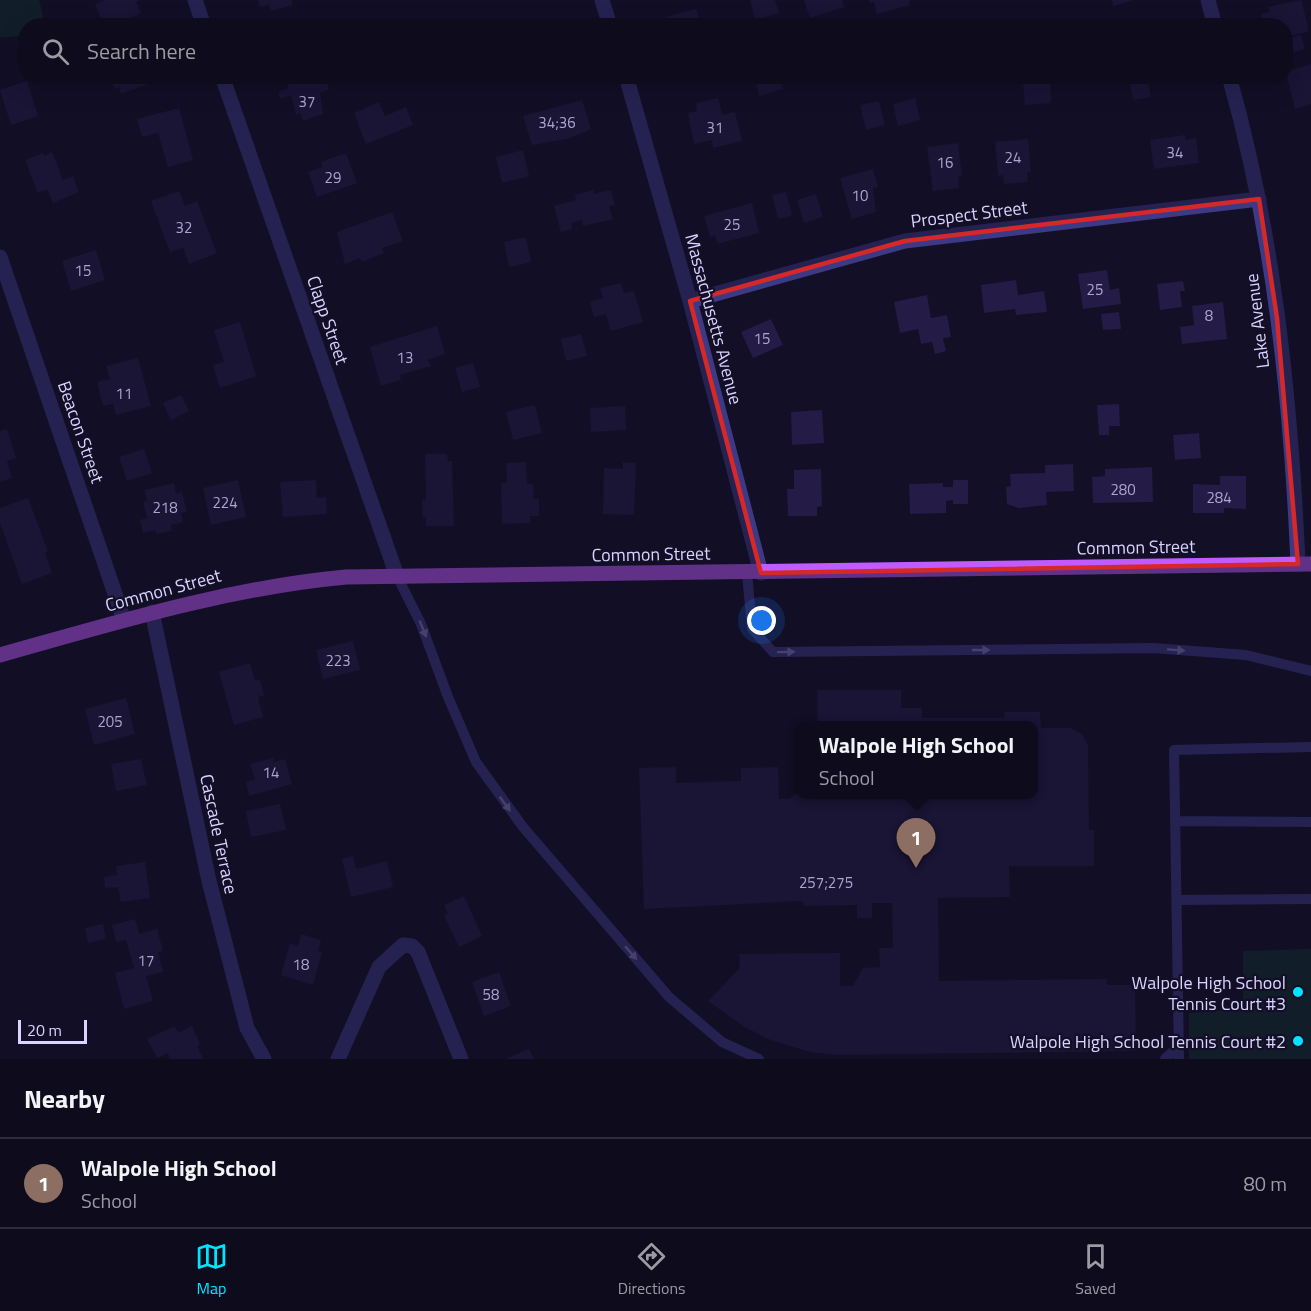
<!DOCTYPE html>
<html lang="en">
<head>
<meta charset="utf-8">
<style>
  :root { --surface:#0e0b1c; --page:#1c1929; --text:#f1f3f6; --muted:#9b9ba3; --line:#2e2b3b; --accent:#00e5ff }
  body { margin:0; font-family:"Titillium Web",sans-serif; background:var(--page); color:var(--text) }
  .scale { position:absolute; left:18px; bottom:15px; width:69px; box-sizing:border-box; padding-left:6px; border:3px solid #d9d4ff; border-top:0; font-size:16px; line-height:21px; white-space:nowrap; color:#d9d4ff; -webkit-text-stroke:4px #130f26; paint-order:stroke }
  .you { position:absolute; left:762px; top:621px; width:21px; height:21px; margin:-15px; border:4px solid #fff; border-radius:50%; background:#1a73e8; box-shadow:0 0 0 9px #1a73e833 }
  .badge { display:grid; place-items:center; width:39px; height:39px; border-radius:50%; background:var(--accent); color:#fff; font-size:20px; font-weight:700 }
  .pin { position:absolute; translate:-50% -50px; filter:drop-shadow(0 2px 3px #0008) }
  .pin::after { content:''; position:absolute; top:32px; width:21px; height:18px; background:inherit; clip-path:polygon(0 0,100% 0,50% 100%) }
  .popup { position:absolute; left:795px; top:721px; width:243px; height:78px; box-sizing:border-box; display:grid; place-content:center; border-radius:12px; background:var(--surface); filter:drop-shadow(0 2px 4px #0005); font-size:20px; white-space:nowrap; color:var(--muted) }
  .popup b { font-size:22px; color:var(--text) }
  .popup::after { content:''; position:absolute; left:50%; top:100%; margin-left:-12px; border:12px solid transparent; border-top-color:var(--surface) }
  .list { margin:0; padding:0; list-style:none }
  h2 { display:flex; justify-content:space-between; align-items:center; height:78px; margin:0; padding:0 24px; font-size:26px }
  h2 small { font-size:20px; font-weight:400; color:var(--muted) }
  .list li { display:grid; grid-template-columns:39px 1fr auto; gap:18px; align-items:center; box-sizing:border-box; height:90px; padding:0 24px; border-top:2px solid var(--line) }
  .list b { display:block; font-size:22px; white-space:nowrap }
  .list p { margin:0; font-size:20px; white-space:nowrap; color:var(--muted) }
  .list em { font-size:20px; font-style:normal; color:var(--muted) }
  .icon { flex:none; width:33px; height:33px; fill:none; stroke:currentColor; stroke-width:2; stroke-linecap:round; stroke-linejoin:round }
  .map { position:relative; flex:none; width:1311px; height:1059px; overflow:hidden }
  .search { position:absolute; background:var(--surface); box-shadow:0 6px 24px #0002; left:18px; right:18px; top:18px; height:66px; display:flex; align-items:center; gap:15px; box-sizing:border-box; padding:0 21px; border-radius:24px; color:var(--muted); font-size:22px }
  .sheet { height:168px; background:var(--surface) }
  nav { display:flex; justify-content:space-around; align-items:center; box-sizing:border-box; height:84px; border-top:2px solid var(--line); background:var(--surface); font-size:16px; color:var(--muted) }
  nav a { display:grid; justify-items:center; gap:3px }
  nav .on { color:var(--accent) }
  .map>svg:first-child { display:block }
  .green { fill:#12302f }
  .building { fill:#241b47 }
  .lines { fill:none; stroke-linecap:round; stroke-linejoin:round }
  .service { stroke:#3d3a85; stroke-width:10 }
  .minor { stroke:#3d3a85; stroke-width:15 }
  .primary { stroke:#c25bff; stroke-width:15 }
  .oneway { fill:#837fbc }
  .marked { fill:none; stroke:#d62828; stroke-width:4.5; stroke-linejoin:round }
  .poi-dot { fill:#00e5ff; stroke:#130f26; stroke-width:2 }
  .labels { text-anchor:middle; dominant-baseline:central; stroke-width:4.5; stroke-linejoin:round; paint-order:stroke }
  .number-label { font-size:15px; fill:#aca6d1 }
  .street-label { font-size:18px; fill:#d9d4ff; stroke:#130f26 }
  .poi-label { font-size:18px; fill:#d9d4ff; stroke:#130f26; text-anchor:end }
</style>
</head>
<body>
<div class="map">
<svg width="1311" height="1059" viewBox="0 0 1311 1059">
  <rect width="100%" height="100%" fill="#130f26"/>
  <path class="green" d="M0,0h39l6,25 -19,1 -1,9 -25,3z
    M1311,949v110h-122v-46l54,-4v-58z"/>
  <path class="building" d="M104,0h36l-4,2 5,11 -29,13h-8l-9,-22z
    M258,0h33l2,5 -22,6 -2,-7 -9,3z
    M750,0h25l4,13 -24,7z
    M804,0h38l2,7 -34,11z
    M869,0h40l1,5 -33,9 -3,-12 -4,1z
    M1112,0h20v1l-19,5z
    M1301,0l8,31 -23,6v-11h-23l-2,-12 9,-2 -2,-5z
    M696,9l5,17h-37l-2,-8z
    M1301,35l4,14 -19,5v-15z
    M1311,64v40l-16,5 -9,-37z
    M110,76h45l1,5 -35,13 -2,-7 -4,2z
    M298,76h27l4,14 -9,2 3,22 -20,7 -3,-8 -4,2 -5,-20 -11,4 -2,-7 11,-4 -3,-8z
    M754,76h26l3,13 -24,7z
    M1129,76h34l1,4 -16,3 3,14 -18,3z
    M27,81l11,35 -27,9 -11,-35z
    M1050,81l1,22 -26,2 -2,-22z
    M718,98l4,17 13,-3 7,29 -29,7 -1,-8 -18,4 -6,-31 9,-2 -1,-8z
    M915,98l5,22 -22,6 -5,-22z
    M582,100l9,29 -24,10 -35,6 -9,-29z
    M879,101l6,24 -19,5 -6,-25z
    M379,102l6,14 21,-9 7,18 -47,19 -12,-31z
    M179,108l14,52 -25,7 -10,-34 -16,4 -5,-18z
    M1185,135l1,5 10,-2 3,25 -45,6 -4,-29z
    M1028,139l3,33 -4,1 1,9 -24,2 -1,-9 -5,1 -3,-34z
    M958,143l4,33 -4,1 1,11 -26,3 -6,-44z
    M523,150l6,26 -27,7 -6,-26z
    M52,152l11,28 10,-4 6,16 -26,11 -6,-14 -9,4 -13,-33 18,-7 1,3z
    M346,153l11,30 -40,14 -9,-25 14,-5 -1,-5z
    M873,169l5,18 -5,1 3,24 -24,7 -12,-41z
    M593,190l1,4 17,-4 4,15 -6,1 4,13 -30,7 -1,-6 -11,3 1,6 -11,3 -7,-26 22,-6 -1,-5z
    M179,191l6,15 12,-5 20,52 -28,11 -6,-16 -13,4 -19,-51z
    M786,192l6,23 -14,4 -6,-24z
    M816,194l7,23 -19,6 -7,-23z
    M752,203l7,30 -42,11 -2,-9 -5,2 -6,-21z
    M392,212l11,29 -21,7 2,5 -22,9 -2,-4 -15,6 -8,-32z
    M526,237l5,25 -22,5 -5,-25z
    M96,250l9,30 -34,11 -9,-30z
    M1107,270l3,20 9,-2 2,16 -38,5 -5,-35z
    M1016,280l2,15 26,-4 3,21 -31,3 -1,-6 -31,4 -3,-28z
    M1183,281l2,10h-5l2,16 -22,3 -3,-26z
    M621,283l3,10 10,-2 9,31 -32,9 -5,-17 -12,3 -4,-15 13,-4 -3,-10z
    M927,295l4,23 16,-3 4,22 -8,1 3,13 -11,3 -3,-12 -11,2 -3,-15 -18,4 -6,-31z
    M1223,302l4,37 -45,5 -2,-17 14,-2 -2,-19z
    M1119,312l2,17 -18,1 -2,-16z
    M771,319l12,26 -30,13 -12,-26z
    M240,322l16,54 -36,12 -7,-23 11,-3 -10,-32z
    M437,326l8,28 -17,6 3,6 -31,9 1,5 -20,6 -11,-39z
    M581,334l6,22 -21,5 -5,-22z
    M138,358l13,48 -35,9 -3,-11 -10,2 -6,-24 13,-3 -4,-13z
    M473,363l7,24 -18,5 -7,-24z
    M181,395l8,16 -18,9 -8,-17z
    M1119,404l1,22h-11v9h-10l-2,-30z
    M535,405l7,28 -29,7 -7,-28z
    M625,406l1,24 -35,2 -1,-24z
    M822,410l2,33 -32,2 -1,-33z
    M7,429l9,29 -9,3 5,17 -12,4v-51z
    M1199,433l2,25 -26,2 -2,-25z
    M144,449l8,24 -25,8 -8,-24z
    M425,454h22l1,7h4l2,65h-28v-9h-3l-1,-17h4z
    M526,462l1,22h6l1,15h5v17h-9v7l-28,1 -1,-41h6l-1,-20z
    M623,462l13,1 -2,52 -31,-1 1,-46 19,1z
    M1073,464l1,27 -28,1 1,13 -28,3 -12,-4 -1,-17 5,-1 -1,-12 35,-1v-8z
    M1152,467l1,35 -60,1 -1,-26 13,-1v-7z
    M821,469l1,37 -5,1v9h-29l-1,-27h7v-19z
    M1220,476h26v33l-22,-1v5h-31v-29l27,1z
    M238,480l8,37 -35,8 -8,-37z
    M316,480l1,18 9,-1 1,17 -44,3 -3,-35z
    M953,480h15v24h-15v-4l-7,1v12l-36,1 -1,-30 34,-1v4h10z
    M174,483l2,11 6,-2 5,20 -6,1 2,9 -12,3 1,6 -16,3 -1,-4 -12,3 -3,-13 7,-2 -4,-16 4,-1 -2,-11z
    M28,498l20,54 -3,1 7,20 -30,11 -22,-61v-15z
    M353,641l7,29 -37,9 -7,-29z
    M250,663l5,18 5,-1 4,15 -6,2 5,20 -29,8 -15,-53z
    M817,690h84v18h21v10h83l-1,-6h36l1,16h29l12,6 6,12 1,84h5v36h-85l1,31 -72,1 1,83 168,-2v6h28l1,66 -299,4 -27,-3 -42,-13 -25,-13 -35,-25 32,-33 -1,-14 101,-1v33h13l10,-18 17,-1 -1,-19h14l-1,-45h-20v15h-15v-13l-53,1 -1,-5 -159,8 -5,-141 37,-1v16l65,-2v-13l37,-1 1,32h10l7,-5h17l5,4h16v-4h199v-68h-215z
    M126,698l9,36 -41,11 -9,-36z
    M273,758l1,4 11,-3 7,25 -43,12 -3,-14 9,-3 -5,-15z
    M141,759l6,26 -31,6 -5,-27z
    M280,804l6,26 -35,7 -5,-26z
    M353,856l3,13 31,-8 6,26 -42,10 -9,-38z
    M145,862l5,36 -29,4 -3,-15 -13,1 -1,-11 13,-2 -1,-9z
    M464,896l18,40 -23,11 -15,-32 4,-2 -4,-8z
    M135,919l4,15 18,-5 6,22 -5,1 5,20 -17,4 7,25 -29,8 -9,-36 19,-5 -8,-28 -10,2 -4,-17z
    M103,924l3,15 -18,4 -3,-15z
    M301,934l20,6 -3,11 4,1 -9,33 -32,-10 9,-32 8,3z
    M499,972l12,34 -27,10 -12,-34z
    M175,1026l3,7 14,-7 8,18 -3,2 6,13h-33l-2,-6 -11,5 -10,-19z
    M529,1049l5,10h-29z"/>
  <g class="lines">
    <path class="service" d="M747,573l5,56 21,23 380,-4 93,7 65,16
      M397,576l24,48 27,73 28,65 47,65 146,170 53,45 37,17
      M1176,821l135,1
      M1177,900l134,-1
      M1165,1059l14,-13
      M1179,1059l-5,-309 137,-3"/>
    <path class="minor" d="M195,0l9,26
      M602,0l8,26
      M1208,0l7,26
      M222,76l175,500
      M626,76l64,225 71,272
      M1229,76c45,159 62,324 69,488
      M0,257l124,363
      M690,301l215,-60 354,-42
      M152,612l57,269 38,147 17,31
      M338,1059l41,-92 24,-22 9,1 6,6 43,107"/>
    <path class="primary" d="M0,655c114,-32 227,-67 346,-78l965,-13"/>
  </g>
  <defs><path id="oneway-solid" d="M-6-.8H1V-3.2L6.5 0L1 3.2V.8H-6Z" transform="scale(1.5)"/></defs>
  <g class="oneway">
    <use href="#oneway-solid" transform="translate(423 629) rotate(68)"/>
    <use href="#oneway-solid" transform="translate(981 650)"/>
    <use href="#oneway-solid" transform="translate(1176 650) rotate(4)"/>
    <use href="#oneway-solid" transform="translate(786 652) rotate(-1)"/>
    <use href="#oneway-solid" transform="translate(505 804) rotate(54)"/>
    <use href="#oneway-solid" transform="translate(631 953) rotate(49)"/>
  </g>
  <path d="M0 0H1311V1059H0ZM1259,199l18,119 21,246 -537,9 -71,-272 215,-60z" fill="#130f26" fill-opacity=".55" fill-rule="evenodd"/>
  <path class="marked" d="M1259,199l18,119 21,246 -537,9 -71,-272 215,-60z"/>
  <g class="poi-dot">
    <circle cx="1298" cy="992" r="6"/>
    <circle cx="1298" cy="1041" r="6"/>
  </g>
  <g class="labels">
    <g class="number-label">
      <text x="307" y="101">37</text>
      <text x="557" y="122">34;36</text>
      <text x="715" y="127">31</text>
      <text x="1175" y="152">34</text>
      <text x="1013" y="157">24</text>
      <text x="945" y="162">16</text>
      <text x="333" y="177">29</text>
      <text x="860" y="195">10</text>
      <text x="732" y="224">25</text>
      <text x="184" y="227">32</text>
      <text x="83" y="270">15</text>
      <text x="1095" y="289">25</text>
      <text x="1209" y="315">8</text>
      <text x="762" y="338">15</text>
      <text x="405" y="357">13</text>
      <text x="124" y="393">11</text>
      <text x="1123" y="489">280</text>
      <text x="1219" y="497">284</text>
      <text x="225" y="502">224</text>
      <text x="165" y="507">218</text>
      <text x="338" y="660">223</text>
      <text x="110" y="721">205</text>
      <text x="271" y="772">14</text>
      <text x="826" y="882">257;275</text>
      <text x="146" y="960">17</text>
      <text x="301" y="964">18</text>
      <text x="491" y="994">58</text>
    </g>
    <g class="street-label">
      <text transform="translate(969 214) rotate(-7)">Prospect Street</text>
      <text transform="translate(714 319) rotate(75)">Massachusetts Avenue</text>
      <text transform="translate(328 320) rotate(71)">Clapp Street</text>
      <text transform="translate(1257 321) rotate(-97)">Lake Avenue</text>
      <text transform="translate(81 432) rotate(71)">Beacon Street</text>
      <text transform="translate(1136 547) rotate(-1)">Common Street</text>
      <text transform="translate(651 554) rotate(-1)">Common Street</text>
      <text transform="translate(163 590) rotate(-15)">Common Street</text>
      <text transform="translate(219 834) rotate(78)">Cascade Terrace</text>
    </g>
    <g class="poi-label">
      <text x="1286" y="982">Walpole High School<tspan x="1286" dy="21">Tennis Court #3</tspan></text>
      <text x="1286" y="1041">Walpole High School Tennis Court #2</text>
    </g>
  </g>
</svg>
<div class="scale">20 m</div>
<div class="you"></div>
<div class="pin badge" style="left:916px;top:868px;background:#8d6e63">1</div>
<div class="popup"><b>Walpole High School</b>School</div>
<div class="search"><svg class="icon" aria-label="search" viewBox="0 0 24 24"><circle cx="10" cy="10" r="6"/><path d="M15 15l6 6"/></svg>Search here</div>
</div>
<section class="sheet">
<h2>Nearby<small></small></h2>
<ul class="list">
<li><span class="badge" style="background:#8d6e63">1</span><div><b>Walpole High School</b><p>School</p></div><em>80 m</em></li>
</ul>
</section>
<nav>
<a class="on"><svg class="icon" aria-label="map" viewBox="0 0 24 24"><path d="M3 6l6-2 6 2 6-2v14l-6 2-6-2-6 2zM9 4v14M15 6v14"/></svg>Map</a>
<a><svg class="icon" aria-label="directions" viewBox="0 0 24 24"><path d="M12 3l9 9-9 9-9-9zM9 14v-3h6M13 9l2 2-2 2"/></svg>Directions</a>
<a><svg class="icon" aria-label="saved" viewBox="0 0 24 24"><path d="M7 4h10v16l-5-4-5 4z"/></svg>Saved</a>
</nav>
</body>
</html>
